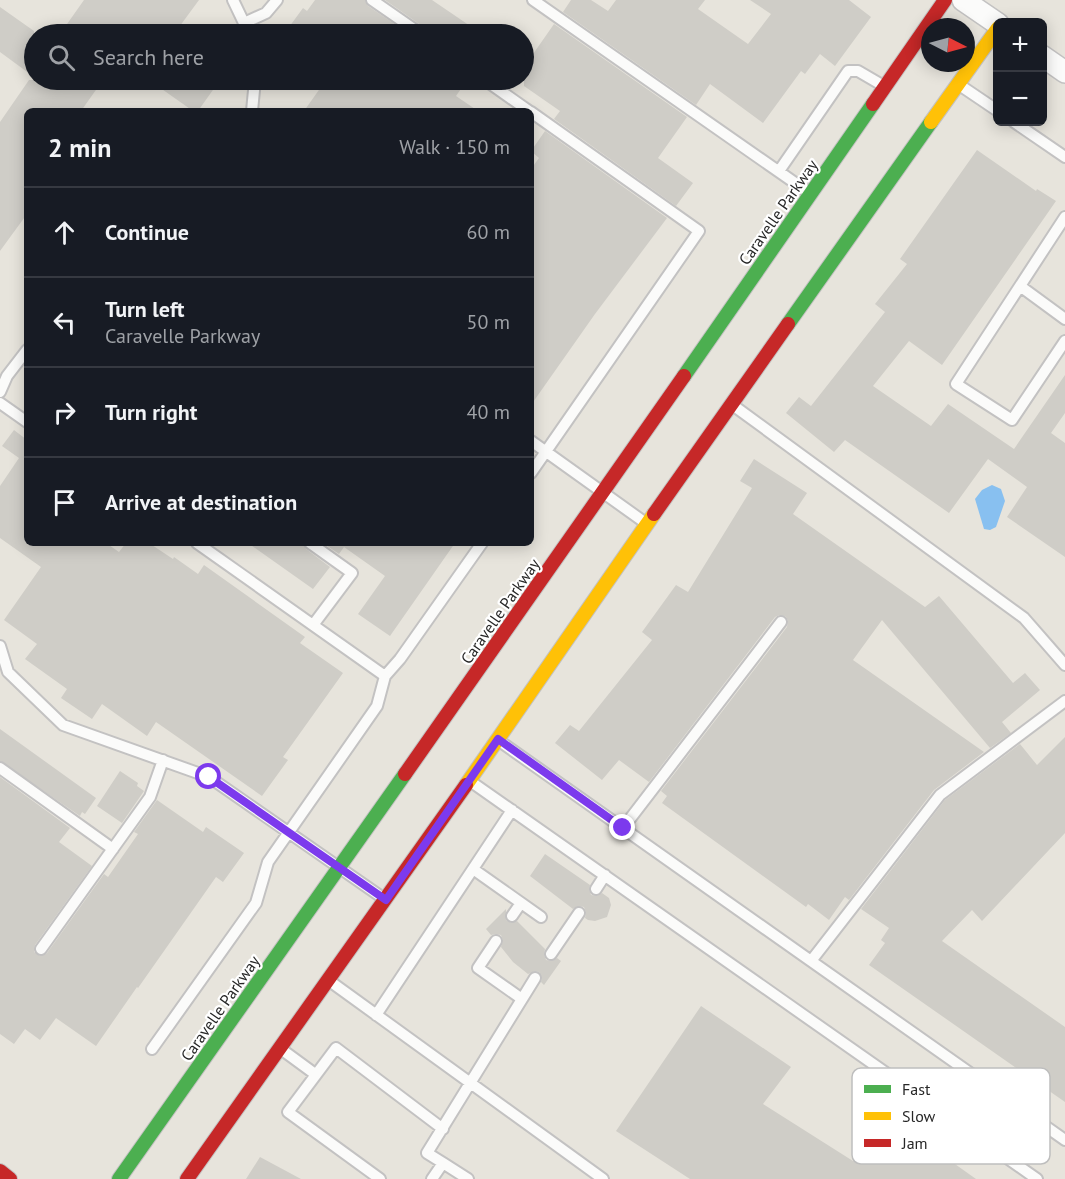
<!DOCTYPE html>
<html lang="en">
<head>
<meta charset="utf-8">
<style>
  :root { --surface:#171b24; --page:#20242c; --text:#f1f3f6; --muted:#9ea1a6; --line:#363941 }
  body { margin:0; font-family:"PT Sans",sans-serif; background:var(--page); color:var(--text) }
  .controls { position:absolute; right:18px; top:18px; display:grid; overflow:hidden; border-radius:9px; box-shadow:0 3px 15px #0003 }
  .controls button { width:54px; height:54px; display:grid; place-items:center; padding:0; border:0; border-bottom:2px solid var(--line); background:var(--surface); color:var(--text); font:30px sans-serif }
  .compass { position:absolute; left:921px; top:18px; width:54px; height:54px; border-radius:50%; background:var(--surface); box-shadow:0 3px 15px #0003; rotate:96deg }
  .stop { position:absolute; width:18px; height:18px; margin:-14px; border:4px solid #7c3aed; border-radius:50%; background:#fff }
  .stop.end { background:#7c3aed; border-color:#fff; box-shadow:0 2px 6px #0008 }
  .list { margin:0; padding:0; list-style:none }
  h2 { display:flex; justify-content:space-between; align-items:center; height:78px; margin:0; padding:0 24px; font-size:26px }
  h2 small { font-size:20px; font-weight:400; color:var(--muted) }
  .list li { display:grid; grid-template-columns:39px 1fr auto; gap:18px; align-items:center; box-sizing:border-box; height:90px; padding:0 24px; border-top:2px solid var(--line) }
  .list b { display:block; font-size:22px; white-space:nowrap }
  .list p { margin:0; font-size:20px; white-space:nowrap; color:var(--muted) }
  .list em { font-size:20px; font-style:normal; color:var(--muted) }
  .icon { flex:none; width:33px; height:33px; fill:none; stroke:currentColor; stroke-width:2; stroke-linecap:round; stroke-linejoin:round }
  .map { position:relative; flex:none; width:1065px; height:1179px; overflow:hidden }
  .search { position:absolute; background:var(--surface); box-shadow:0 3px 15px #0003; left:24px; top:24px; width:510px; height:66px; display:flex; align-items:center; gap:15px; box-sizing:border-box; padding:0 21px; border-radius:33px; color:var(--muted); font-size:22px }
  .panel { position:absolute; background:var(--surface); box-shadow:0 3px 15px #0003; left:24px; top:108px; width:510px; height:438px; border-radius:9px }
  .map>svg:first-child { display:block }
  .water { fill:#88c0f0 }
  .building { fill:#cfcdc7 }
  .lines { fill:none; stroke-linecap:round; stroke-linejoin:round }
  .lane-casing { stroke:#c3c2c2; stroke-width:14 }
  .street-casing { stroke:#c3c2c2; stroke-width:24 }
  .fast-casing { stroke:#c3c2c2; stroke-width:16 }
  .slow-casing { stroke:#c3c2c2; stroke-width:16 }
  .jam-casing { stroke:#c3c2c2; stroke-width:16 }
  .lane { stroke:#fbfbfa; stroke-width:10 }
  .street { stroke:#fbfbfa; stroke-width:21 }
  .fast { stroke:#4caf50; stroke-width:14 }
  .slow { stroke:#ffc107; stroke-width:14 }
  .jam { stroke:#c62828; stroke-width:14 }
  .route { stroke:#7c3aed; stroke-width:8 }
  .labels { text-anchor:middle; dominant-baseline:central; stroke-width:4.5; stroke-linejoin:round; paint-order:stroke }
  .street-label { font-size:16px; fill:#272727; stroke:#fff }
  .key { fill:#fff; stroke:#bebebe; stroke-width:1.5 }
  .key-label { font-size:16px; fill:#272727 }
</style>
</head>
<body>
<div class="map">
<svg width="1065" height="1179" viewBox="0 0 1065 1179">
  <rect width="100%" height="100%" fill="#e7e4dc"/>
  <path class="water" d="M992,485l9,4 4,12 -9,26 -6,3 -6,-1 -9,-30 7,-9z"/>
  <path class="building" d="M84,0h115l-25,34h-114z
    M315,0h50l3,6 41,28h-125l19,-26 4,3z
    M385,0h47l50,34h-54l-3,-6z
    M571,0h20l17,11 8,-11h89l-7,9 50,35 23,-30 -21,-14h99l22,17 -36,49 -15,-12 -15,20 -4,-3 -38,52 -53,-39 -14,21 -133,-93z
    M0,7l34,24v46l-34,-25z
    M554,24l133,93 -29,41 35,25 -17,23 -122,-87 6,-8 -36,-25v-19z
    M29,80h74l-22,31h-54v103l-27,37v-129z
    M149,80h71l-22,31h-5z
    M326,80h141l-11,16 22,15h-174z
    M545,131l122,87 -72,96 -64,91v-236l8,-11 -8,-7z
    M977,150l59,41 1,-2 19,12 -114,164 -33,-24 -36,45 58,40 17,-22 66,45 51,-74v38l-14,20 14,10v114l-58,-40 20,-30 -39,-28 -39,54 -104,-73 -11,12 -48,-39 13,-16 12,9 74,-94 -10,-8 32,-40 -7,-5z
    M14,430l13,10v103h79l13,9 7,-9h23l24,16 1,-2 24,17 6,-9 101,72 -5,6 43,30 -60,84 5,3 -26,36 -106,-74 -9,14 -45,-32 -10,15 -31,-21 6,-9 -42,-30 12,-15 -33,-24 37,-53 -41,-29v-52l19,-28 -17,-12z
    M754,459l53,34 -14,21 132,93 14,-11 74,87 12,-10 15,17 -38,32 9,11 -21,15 -108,-128 -29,40 131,92 -50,38 -85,110 -4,-3 -16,23 -21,-16 -2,3 -144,-104 5,-7 -6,-5 126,-164 1,-7 -3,-4 -6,-1 -4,2 -126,165 -30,-22 -17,20 -47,-37 15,-18 9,6 73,-91 -10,-8 34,-47 12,7 64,-104 -12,-7z
    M248,543h55l3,6 24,18 -17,22z
    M323,543h132l-65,93 -32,-22 27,-38 -41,-29 -5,7z
    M0,729l96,69 -11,16 -3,-2 -2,4 -80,-55z
    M1065,737v96l-83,88 -10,-11 -30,31 123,86v75l-196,-137 16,-22 -4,-3 8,-12 -28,-19 84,-109 75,-56 17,21z
    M120,771l18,12 -1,3 7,5 -22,32 -25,-17z
    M0,777l70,51 -11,14 33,24 -57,79 -1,7 6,4 7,-3 57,-79 4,3 30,-43 -4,-2 23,-32 46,32 3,-5 38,26 -21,29 -7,-5 -78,111 -1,-1 -41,59 -40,-28 -16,22 -15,-11 -11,15 -14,-10z
    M545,854l45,31 -1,4 2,6 5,1 6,-3 7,5 2,7 -4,12 -12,4 -7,-1 -3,-2 1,-5 -2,-6 -5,-1 -6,3 -43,-33z
    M506,909v11l5,3 6,-2 28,28 -1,5 2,6 5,1 6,-3 4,3 -17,24 -3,-3 1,-4 -3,-6 -4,-1 -7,3 -15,-12 -12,-15 2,-6 -2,-6 -5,-1 -5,1 -5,-6z
    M701,1006l90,61 -28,37 90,57 33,-46 90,64h-286l-74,-48z
    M260,1157l41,22h-55z"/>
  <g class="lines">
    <defs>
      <path id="lane" d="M233,0l11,23 2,11
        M372,0l49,34
        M533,0l275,192
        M244,23l22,-10 11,-13
        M485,80l44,31
        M961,86l37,25
        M252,111l3,-31
        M531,112l168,119 -168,242
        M1014,122l51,35
        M779,171l69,-100h10l24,14
        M1065,217l-109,167 56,36 53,-79
        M1020,286l45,33
        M0,392l7,-16 20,-26
        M0,403l27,19
        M734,406l290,212 41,47
        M531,441l116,83
        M310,543l42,30 -39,52
        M0,646l8,26 55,53 146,52 174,121
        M385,676l15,-17 82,-116
        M498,740l313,221 129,-166 125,-94
        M0,768l113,81
        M470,781l567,398
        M623,828l158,-206
        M473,869l68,48
        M596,889l9,-14
        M512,916l9,-13
        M496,941l-18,27 44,31
        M41,949l109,-152 13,-37
        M551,954l28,-41
        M811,961l254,179
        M331,982l272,197
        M376,1015l136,-205
        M152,1049l104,-146 12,-41 109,-156 8,-30 -188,-133
        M281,1049l34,25
        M443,1163l-16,-10 108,-175
        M380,1179l-92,-67 48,-64 107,81
        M432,1179l11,-16 25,16"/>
      <path id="street" d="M963,0l35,24
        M1042,56l23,16"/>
      <path id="fast" d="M788,324l143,-202
        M684,376l189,-272
        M119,1179l286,-405"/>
      <path id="slow" d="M931,122l67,-94
        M466,785l188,-271"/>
      <path id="jam" d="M873,104l72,-104
        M654,514l134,-190
        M405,774l279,-398
        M0,1171l10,8
        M187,1179l279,-394"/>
    </defs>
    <use href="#lane" class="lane-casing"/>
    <use href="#street" class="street-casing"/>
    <use href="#fast" class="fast-casing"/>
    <use href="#slow" class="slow-casing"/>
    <use href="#jam" class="jam-casing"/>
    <use href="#lane" class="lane"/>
    <use href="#street" class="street"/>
    <use href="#fast" class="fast"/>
    <use href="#slow" class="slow"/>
    <use href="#jam" class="jam"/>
  </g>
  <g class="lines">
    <path class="route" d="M209,777l177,123 112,-161 125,89"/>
  </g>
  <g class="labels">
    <g class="street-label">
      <text transform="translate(778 212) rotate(-55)">Caravelle Parkway</text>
      <text transform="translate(500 611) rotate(-55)">Caravelle Parkway</text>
      <text transform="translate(220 1008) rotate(-55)">Caravelle Parkway</text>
    </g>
  </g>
  <rect x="852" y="1068" width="198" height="96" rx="9" class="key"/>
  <rect x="864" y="1085" width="27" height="8" fill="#4caf50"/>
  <rect x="864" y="1112" width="27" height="8" fill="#ffc107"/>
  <rect x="864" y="1139" width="27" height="8" fill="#c62828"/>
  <g class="key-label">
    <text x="902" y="1095">Fast</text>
    <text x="902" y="1122">Slow</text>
    <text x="902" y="1149">Jam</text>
  </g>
</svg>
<div class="controls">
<button>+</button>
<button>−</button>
</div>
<svg class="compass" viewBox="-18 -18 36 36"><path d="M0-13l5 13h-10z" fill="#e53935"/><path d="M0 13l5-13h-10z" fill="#9ea1a6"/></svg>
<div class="stop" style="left:209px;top:777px"></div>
<div class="stop end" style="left:623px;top:828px"></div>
<div class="search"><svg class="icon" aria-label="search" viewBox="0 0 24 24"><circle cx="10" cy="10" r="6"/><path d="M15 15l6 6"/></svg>Search here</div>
<section class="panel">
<h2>2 min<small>Walk · 150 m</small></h2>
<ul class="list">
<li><svg class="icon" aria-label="ahead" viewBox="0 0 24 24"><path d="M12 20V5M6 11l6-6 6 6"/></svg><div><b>Continue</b></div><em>60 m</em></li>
<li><svg class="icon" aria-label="left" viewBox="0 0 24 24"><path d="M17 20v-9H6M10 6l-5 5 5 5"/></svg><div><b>Turn left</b><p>Caravelle Parkway</p></div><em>50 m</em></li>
<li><svg class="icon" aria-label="right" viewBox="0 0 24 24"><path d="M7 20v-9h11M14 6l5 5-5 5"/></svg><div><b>Turn right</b></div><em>40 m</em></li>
<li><svg class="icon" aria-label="arrive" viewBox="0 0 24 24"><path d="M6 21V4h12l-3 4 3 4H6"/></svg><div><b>Arrive at destination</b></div></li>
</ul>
</section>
</div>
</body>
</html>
